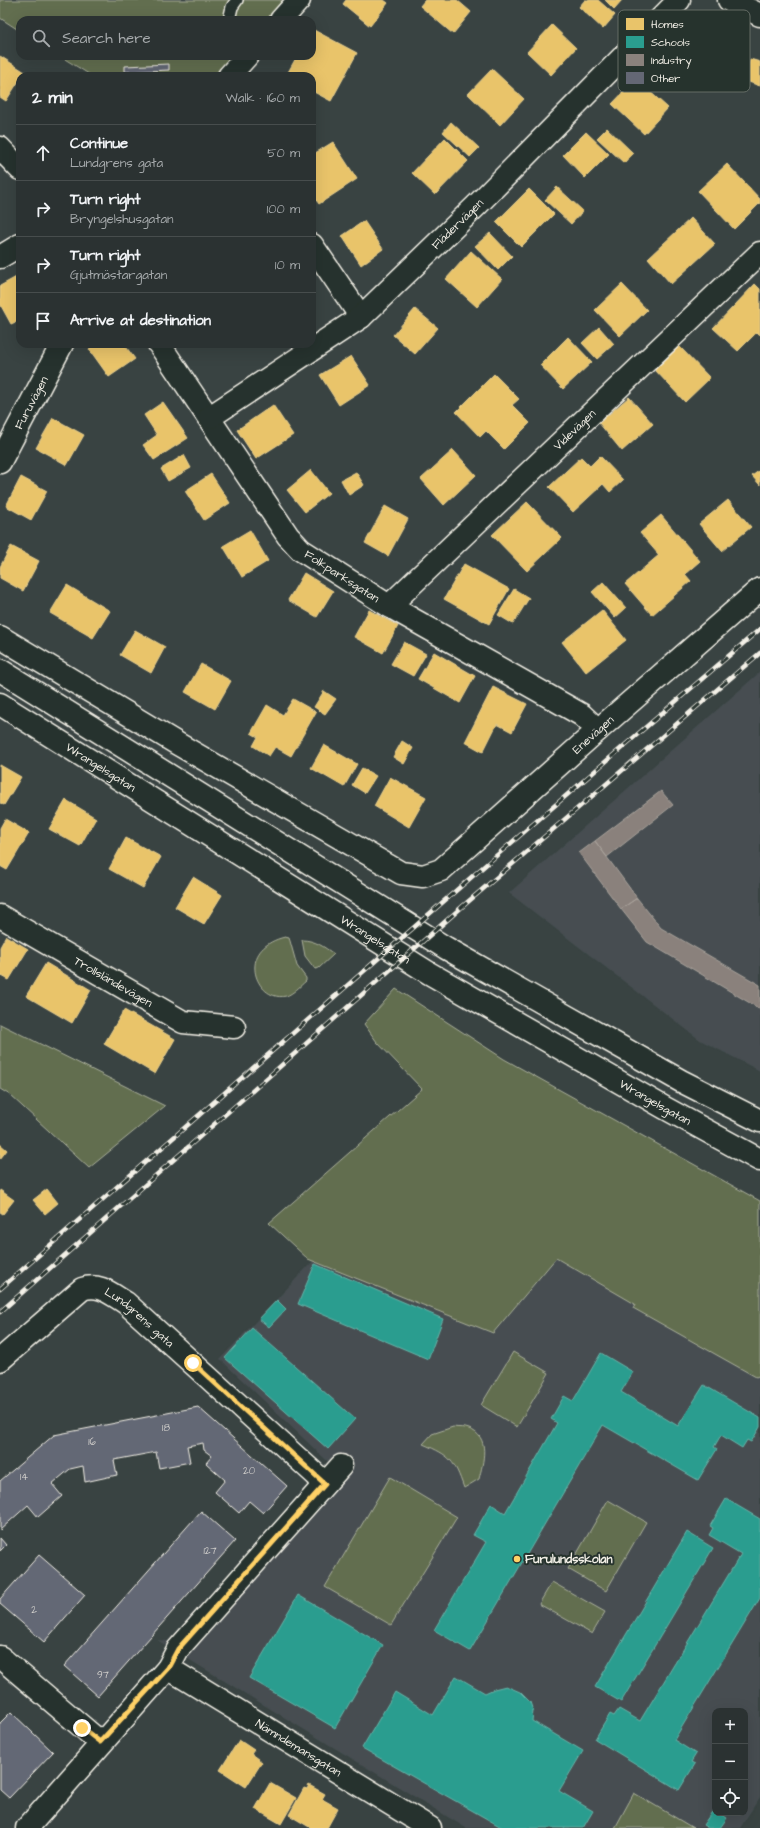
<!DOCTYPE html>
<html lang="en">
<head>
<meta charset="utf-8">
<style>
  :root { --surface:#2b3232; --page:#373e3e; --text:#f1f3f6; --muted:#a6aaac; --line:#474d4d }
  body { margin:0; font-family:"Architects Daughter",sans-serif; background:var(--page); color:var(--text) }
  .controls { position:absolute; right:12px; bottom:12px; display:grid; overflow:hidden; border-radius:8px; box-shadow:0 4px 16px #0002 }
  .controls button { width:36px; height:36px; display:grid; place-items:center; padding:0; border:0; border-bottom:1px solid var(--line); background:var(--surface); color:var(--text); font:20px sans-serif }
  .stop { position:absolute; width:12px; height:12px; margin:-9px; border:3px solid #ffd166; border-radius:50%; background:#fff }
  .stop.end { background:#ffd166; border-color:#fff; box-shadow:0 1px 4px #0008 }
  .list { margin:0; padding:0; list-style:none }
  h2 { display:flex; justify-content:space-between; align-items:center; height:52px; margin:0; padding:0 16px; font-size:17px }
  h2 small { font-size:13px; font-weight:400; color:var(--muted) }
  .list li { display:grid; grid-template-columns:26px 1fr auto; gap:12px; align-items:center; box-sizing:border-box; height:56px; padding:0 16px; border-top:1px solid var(--line) }
  .list b { display:block; font-size:15px; white-space:nowrap }
  .list p { margin:0; font-size:13px; white-space:nowrap; color:var(--muted) }
  .list em { font-size:13px; font-style:normal; color:var(--muted) }
  .icon { flex:none; width:22px; height:22px; fill:none; stroke:currentColor; stroke-width:2; stroke-linecap:round; stroke-linejoin:round }
  .map { position:relative; flex:none; width:760px; height:1828px; overflow:hidden }
  .search { position:absolute; background:var(--surface); box-shadow:0 4px 16px #0002; left:16px; top:16px; width:300px; height:44px; display:flex; align-items:center; gap:10px; box-sizing:border-box; padding:0 14px; border-radius:12px; color:var(--muted); font-size:15px }
  .panel { position:absolute; background:var(--surface); box-shadow:0 4px 16px #0002; left:16px; top:72px; width:300px; height:276px; border-radius:12px }
  .map>svg:first-child { display:block }
  .built { fill:#464e51; fill-rule:evenodd }
  .green { fill:#626e4f; stroke:#abb09c }
  .homes { fill:#e9c46a; stroke:#ecd290 }
  .schools { fill:#2a9d8f; stroke:#67b6aa }
  .industry { fill:#8a817c; stroke:#aaa39c }
  .building { fill:#646774; stroke:#f4f1e8 }
  .lines { fill:none; stroke-linecap:round; stroke-linejoin:round }
  .lane-casing { stroke:#f4f1e8; stroke-width:14 }
  .street-casing { stroke:#f4f1e8; stroke-width:25 }
  .secondary-casing { stroke:#f4f1e8; stroke-width:25 }
  .lane { stroke:#26332d; stroke-width:11 }
  .street { stroke:#26332d; stroke-width:22 }
  .secondary { stroke:#26332d; stroke-width:22 }
  .rail-casing { stroke:#f4f1e8; stroke-width:4.5 }
  .rail { stroke:#26332d; stroke-width:3; stroke-dasharray:9; stroke-linecap:butt }
  .route { stroke:#ffd166; stroke-width:5 }
  .poi-dot { fill:#ffd166; stroke:#26332d; stroke-width:1.5 }
  .labels { text-anchor:middle; dominant-baseline:central; stroke-width:4; stroke-linejoin:round; paint-order:stroke }
  .number-label { font-size:10px; fill:#d0cecb }
  .street-label { font-size:12px; fill:#f4f1e8; stroke:#26332d }
  .poi-label { font-size:12px; font-weight:bold; fill:#f4f1e8; stroke:#26332d; text-anchor:start }
  .key { fill:#26332d; stroke:#646c65; stroke-width:1 }
  .key-label { font-size:11px; fill:#f4f1e8 }
</style>
</head>
<body>
<div class="map">
<svg width="760" height="1828" viewBox="0 0 760 1828">
  <rect width="100%" height="100%" fill="#394342"/>
  <filter id="ink" filterUnits="userSpaceOnUse"><feTurbulence type="fractalNoise" baseFrequency=".025" numOctaves="2"/><feDisplacementMap in="SourceGraphic" scale="8" xChannelSelector="R" yChannelSelector="G"/><feConvolveMatrix kernelMatrix="1 2 1 2 8 2 1 2 1" color-interpolation-filters="sRGB"/></filter>
  <g filter="url(#ink)">
    <path class="built" d="M760,672v399l-60,-31 -191,-147z
      M760,1205v592l-20,31h-274l-309,-188 42,4 145,-167 -124,-118 93,-98 180,72 63,-75zM715,1711h30v102h-30z"/>
    <path class="green" d="M0,0h312l-18,20h-274v11l-20,-13z
      M60,56h201l-18,20h-151z
      M285,937l4,1 1,3 7,25 9,12v3c-6,5 -13,13 -20,15 -29,7 -52,-47 -1,-59z
      M302,940c13,0 22,7 32,14l-15,14 -4,1 -10,-13z
      M396,989l108,70 256,142v176l-2,-1 -2,1 -123,-69 2,-4 -79,-46 -63,75 -185,-74 -39,-36 153,-134 -45,-47 -13,-18z
      M0,1024l165,82 -76,62 -79,-73 -10,-6z
      M513,1352l36,21 -32,54 -36,-22z
      M453,1427c5,1 12,0 16,2 22,8 14,33 10,50l-15,9c-10,-28 -13,-32 -41,-44l9,-10z
      M390,1477l67,40 -66,108 -66,-38z
      M608,1500l38,22 -40,69 -38,-22z
      M552,1582l53,30 -13,22 -53,-30z
      M634,1793l59,35h-78z"/>
    <path class="homes" d="M346,0h38l4,3 -18,23 -27,-22z
      M425,0h32l14,12 -18,22 -33,-28z
      M585,0h13l17,15 -12,14 -24,-22z
      M605,0h17l-8,9z
      M552,25l24,23 -25,27 -24,-23z
      M312,29l45,24 -26,48 -19,-10v-15h-26l11,-20h15z
      M0,56l25,16 -5,4v3l-14,22 -6,-4z
      M750,59l10,3v24l-17,-6z
      M492,69l32,30 -24,26 -32,-31z
      M636,79l32,29 -24,26 -32,-30z
      M451,122l28,26 -9,9 -27,-25z
      M607,128l26,25 -9,10 -27,-25z
      M586,132l23,22 -24,24 -22,-23z
      M445,138l23,23 -33,34 -23,-22z
      M333,142l24,37 -38,25 -7,-10v-39z
      M727,164l33,35v4l-26,26 -36,-38z
      M557,187l26,24 -12,13 -26,-24z
      M529,189l25,25 -33,33 -25,-25z
      M691,218l24,26 -44,40 -23,-26z
      M364,221l19,28 -22,16 -19,-29z
      M490,233l22,23 -14,14 -23,-24z
      M471,251l31,28 -25,28 -31,-28z
      M20,275v45l-9,4 -11,-20v-18z
      M622,284l25,26 -27,26 -25,-26z
      M755,284l5,5v46l-3,-3 -19,19 -25,-23z
      M415,309l23,19 -23,26 -22,-19z
      M599,327l15,17 -17,15 -15,-16z
      M568,337l24,25 -29,27 -23,-24z
      M95,344h29l11,15 -26,18 -20,-28z
      M679,346l31,32 -25,24 -30,-32z
      M351,356l19,29 -31,20 -19,-30z
      M494,374l25,25 -7,6 18,18 -26,26 -18,-18 -6,6 -24,-25z
      M629,397l24,27 -31,27 -23,-28z
      M163,402l25,36 -34,22 -11,-15 14,-10 -13,-20z
      M273,405l20,30 -37,24 -19,-29z
      M53,418l31,17 -17,30 -31,-17z
      M453,450l23,25 -32,30 -23,-26z
      M184,455l7,13 -23,13 -7,-12z
      M600,456l23,24 -13,12 -7,-8 -30,28 -24,-25 32,-30 9,9z
      M311,470l18,23 -24,19 -18,-22z
      M760,470v15l-8,-9z
      M356,472l8,13 -15,10 -8,-15z
      M211,474l19,29 -26,17 -19,-29z
      M21,477l26,14 -16,29 -25,-14z
      M728,500l23,27 -29,24 -23,-27z
      M527,502l35,36 -35,33 -35,-36z
      M385,506l23,13 -20,37 -23,-13z
      M661,515l39,46 -15,13 6,7 -39,34 -27,-31 34,-29 -19,-22z
      M250,530l18,31 -26,16 -19,-31z
      M11,546l28,15 -16,30 -23,-13v-11z
      M464,564l45,25 -20,35 -45,-25z
      M304,573l29,18 -16,26 -29,-17z
      M603,582l23,26 -11,10 -23,-26z
      M67,585l43,26 -17,27 -43,-25z
      M514,589l15,9 -16,26 -15,-9z
      M369,610l29,16 -15,27 -29,-16z
      M602,610l24,30 -40,32 -24,-30z
      M135,630l30,17 -14,26 -31,-18z
      M404,642l22,12 -13,22 -22,-12z
      M434,652l41,24 -15,27 -42,-24z
      M201,664l30,17 -16,28 -30,-17z
      M493,687l34,17 -15,28 -15,-8 -14,28 -18,-10z
      M324,691l12,8 -11,15 -11,-7z
      M293,699l23,13 -25,44 -16,-9 -6,9 -16,-10 5,-9 -7,-4 16,-28 16,10z
      M402,741l11,7 -9,16 -11,-7z
      M324,745l33,19 -13,23 -33,-19z
      M0,765l21,12 -17,28 -4,-2z
      M362,768l14,8 -11,17 -13,-8z
      M390,777l36,20 -17,30 -35,-21z
      M66,800l30,18 -16,28 -31,-17z
      M5,819l24,14 -22,37 -7,-4v-38z
      M126,838l35,19 -18,31 -34,-19z
      M193,877l29,18 -18,29 -29,-17z
      M6,936l22,13 -19,31 -9,-5v-28z
      M46,963l45,27 -19,33 -46,-27z
      M124,1010l51,29 -20,35 -51,-30z
      M0,1144l7,6 -7,9z
      M47,1189l11,14 -13,11 -12,-14z
      M0,1190l14,10 -11,14 -3,-2z
      M239,1740l15,10 -3,4 11,8 -16,25 -26,-17z
      M270,1783l26,15 -15,26 -26,-15z
      M309,1785l16,9 -3,5 16,9 -11,20h-16l-22,-13 15,-27 3,1z"/>
    <path class="schools" d="M315,1264l128,55 -15,40 -130,-55z
      M277,1300l9,9 -17,18 -10,-8z
      M252,1328l103,91 -27,30 -103,-91z
      M601,1353l32,19 -12,20 57,34 26,-41 56,33v9l-9,15 -4,-2 -5,8 -21,-13 -7,12 3,2 -19,31 -95,-55 -133,226 -36,-21 52,-88 -13,-7 18,-31 14,9 52,-90 -6,-4 13,-23 9,5z
      M726,1499l34,20v79l-86,142 22,14 -5,8 4,2 -16,26 -84,-51 15,-25 4,2 5,-7 21,12 101,-167 -32,-19 4,-7 -3,-2z
      M687,1532l26,16 -92,154 -26,-15z
      M298,1595l85,50 -48,83 -86,-50z
      M456,1676l29,17 9,-4 12,-3 14,6 10,10 3,9 -1,10 51,30 -24,40 34,20 -10,17h-80l-141,-80 33,-56 38,23z
      M714,1809l1,4h4l8,5 -7,10h-12l-5,-3z"/>
    <path class="industry" d="M661,791l12,14 -66,52 -12,-16z
      M595,841l42,57 -16,11 -42,-56z
      M637,898l24,30 99,57v24l-113,-67 -26,-33z"/>
    <path class="building" d="M169,64v6l-44,2v-6z
      M198,1407l89,79 -24,27 -14,-12 -10,12 -24,-21 10,-12 -19,-17 6,-7 -8,-6 -1,-7 -16,3 3,16 -31,6 -3,-16 -42,8 3,15 -32,7 -2,-16 -13,3 -18,15 10,12 -24,21 -10,-12 -28,25v-49l54,-46z
      M201,1511l34,30 -137,155 -34,-30z
      M0,1538l6,7 -6,6z
      M39,1555l46,40 -41,47 -44,-38v-5z
      M11,1712l42,40 -44,46 -9,-8v-67z"/>
    <g class="lines">
      <defs>
        <path id="lane" d="M229,20l3,-13 5,-7"/>
        <g id="street">
          <path d="M729,0l31,15"/>
          <path d="M0,148l20,21"/>
          <path d="M312,245l49,72"/>
          <path id="s1" d="M159,344l129,192 13,14 88,56 193,109 16,15"/>
          <path id="s2" d="M210,417l151,-100 116,-112 202,-205"/>
          <path id="s3" d="M0,462l62,-118"/>
          <path id="s4" d="M389,606l371,-353"/>
          <path id="s5" d="M0,637l178,107 223,129 22,3 18,-6 157,-140 162,-141"/>
          <path id="s6" d="M0,916l183,106 51,5"/>
          <path id="s7" d="M0,1360l82,-71c18,-6 29,5 44,14l199,180"/>
          <path d="M0,1657l100,85"/>
          <path id="s8" d="M168,1668l262,160"/>
          <path d="M27,1828l141,-160 10,-19 163,-183"/>
        </g>
        <g id="secondary">
          <path d="M281,20l18,-20"/>
          <path d="M229,76l18,-20"/>
          <path d="M0,257l20,-12"/>
          <path d="M0,670l446,278 235,133 79,40"/>
          <path id="s9" d="M0,704l429,269 236,135 95,52"/>
        </g>
      </defs>
      <use href="#lane" class="lane-casing"/>
      <use href="#street" class="street-casing"/>
      <use href="#secondary" class="secondary-casing"/>
      <use href="#lane" class="lane"/>
      <use href="#street" class="street"/>
      <use href="#secondary" class="secondary"/>
      <defs>
        <path id="rail" d="M0,1289l475,-415 285,-245
          M0,1312l463,-406 297,-253"/>
      </defs>
      <use href="#rail" class="rail-casing"/>
      <use href="#rail" class="rail"/>
    </g>
  </g>
  <g class="lines" filter="url(#ink)">
    <path class="route" d="M82,1728l18,14 68,-74 10,-19 147,-165 -132,-121"/>
  </g>
  <circle class="poi-dot" cx="517" cy="1559" r="4"/>
  <g class="labels">
    <g class="number-label">
      <text x="166" y="1428">18</text>
      <text x="92" y="1442">16</text>
      <text x="249" y="1471">20</text>
      <text x="24" y="1477">14</text>
      <text x="210" y="1551">127</text>
      <text x="34" y="1610">2</text>
      <text x="103" y="1675">97</text>
    </g>
    <g class="street-label">
      <text stroke="none"><textPath href="#s2" startOffset="315">Flädervägen</textPath></text>
      <text stroke="none"><textPath href="#s3" startOffset="67">Furuvägen</textPath></text>
      <text stroke="none"><textPath href="#s4" startOffset="256">Videvägen</textPath></text>
      <text stroke="none"><textPath href="#s1" startOffset="299">Folkparksgatan</textPath></text>
      <text stroke="none"><textPath href="#s5" startOffset="710">Enevägen</textPath></text>
      <text stroke="none"><textPath href="#s9" startOffset="119">Wrangelsgatan</textPath></text>
      <text stroke="none"><textPath href="#s9" startOffset="443">Wrangelsgatan</textPath></text>
      <text stroke="none"><textPath href="#s6" startOffset="131">Trollsländevägen</textPath></text>
      <text stroke="none"><textPath href="#s9" startOffset="767">Wrangelsgatan</textPath></text>
      <text stroke="none"><textPath href="#s7" startOffset="176">Lundgrens gata</textPath></text>
      <text stroke="none"><textPath href="#s8" startOffset="153">Nämndemansgatan</textPath></text>
    </g>
    <g class="poi-label">
      <text x="525" y="1559">Furulundsskolan</text>
    </g>
  </g>
  <rect x="618" y="10" width="132" height="82" rx="6" class="key"/>
  <rect x="626" y="18" width="18" height="12" fill="#e9c46a"/>
  <rect x="626" y="36" width="18" height="12" fill="#2a9d8f"/>
  <rect x="626" y="54" width="18" height="12" fill="#8a817c"/>
  <rect x="626" y="72" width="18" height="12" fill="#646774"/>
  <g class="key-label">
    <text x="651" y="28">Homes</text>
    <text x="651" y="46">Schools</text>
    <text x="651" y="64">Industry</text>
    <text x="651" y="82">Other</text>
  </g>
</svg>
<div class="controls">
<button>+</button>
<button>−</button>
<button><svg class="icon" aria-label="locate" viewBox="0 0 24 24"><circle cx="12" cy="12" r="6"/><path d="M12 2v4M12 18v4M2 12h4M18 12h4"/></svg></button>
</div>
<div class="stop" style="left:193px;top:1363px"></div>
<div class="stop end" style="left:82px;top:1728px"></div>
<div class="search"><svg class="icon" aria-label="search" viewBox="0 0 24 24"><circle cx="10" cy="10" r="6"/><path d="M15 15l6 6"/></svg>Search here</div>
<section class="panel">
<h2>2 min<small>Walk · 160 m</small></h2>
<ul class="list">
<li><svg class="icon" aria-label="ahead" viewBox="0 0 24 24"><path d="M12 20V5M6 11l6-6 6 6"/></svg><div><b>Continue</b><p>Lundgrens gata</p></div><em>50 m</em></li>
<li><svg class="icon" aria-label="right" viewBox="0 0 24 24"><path d="M7 20v-9h11M14 6l5 5-5 5"/></svg><div><b>Turn right</b><p>Bryngelshusgatan</p></div><em>100 m</em></li>
<li><svg class="icon" aria-label="right" viewBox="0 0 24 24"><path d="M7 20v-9h11M14 6l5 5-5 5"/></svg><div><b>Turn right</b><p>Gjutmästargatan</p></div><em>10 m</em></li>
<li><svg class="icon" aria-label="arrive" viewBox="0 0 24 24"><path d="M6 21V4h12l-3 4 3 4H6"/></svg><div><b>Arrive at destination</b></div></li>
</ul>
</section>
</div>
</body>
</html>
